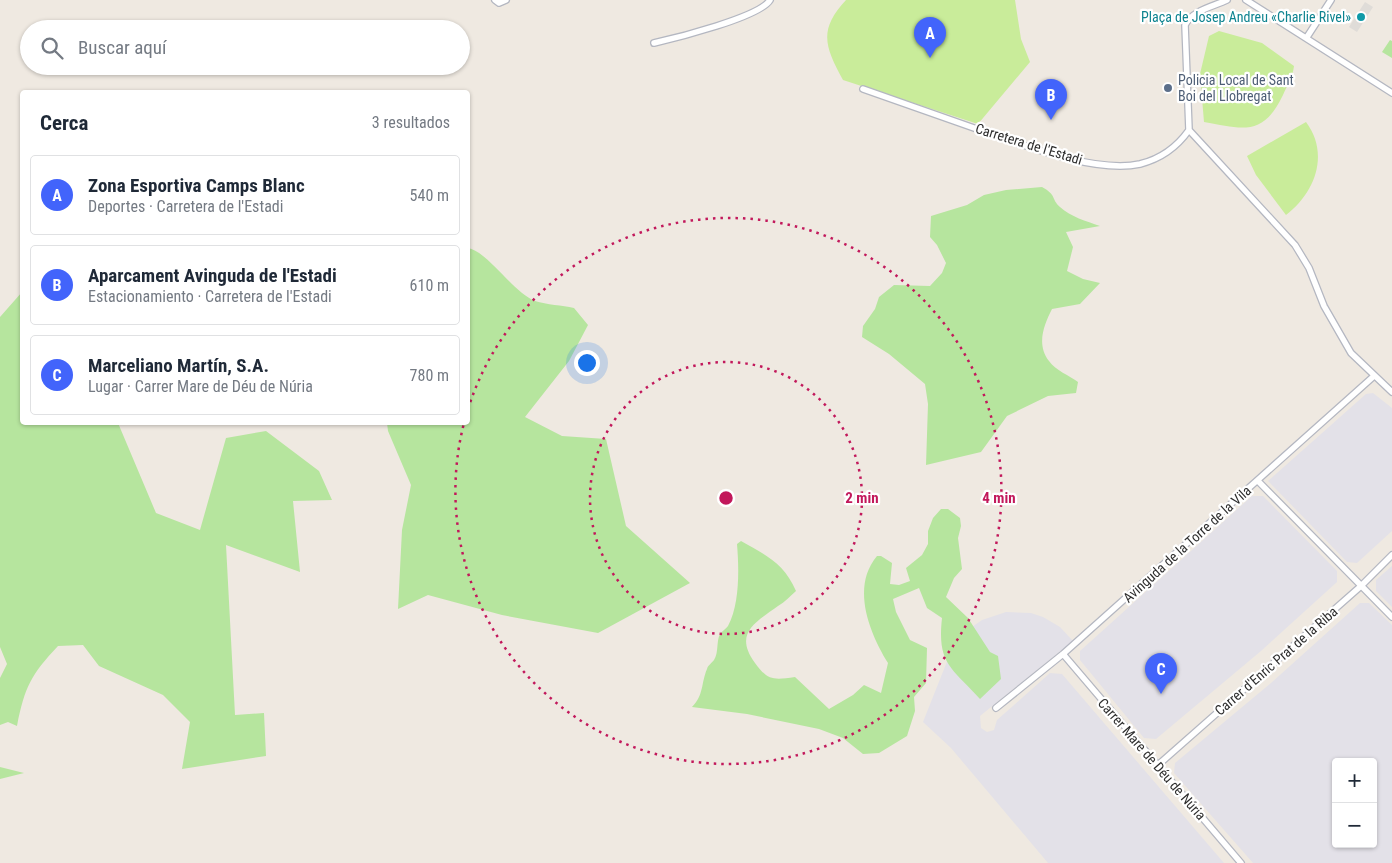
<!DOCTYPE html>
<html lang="es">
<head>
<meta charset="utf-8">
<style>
  :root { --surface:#fff; --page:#f6f6f7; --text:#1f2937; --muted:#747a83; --line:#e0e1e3; --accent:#4264fb }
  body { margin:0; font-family:"Roboto Condensed",sans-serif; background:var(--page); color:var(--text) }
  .controls { position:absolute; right:15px; bottom:15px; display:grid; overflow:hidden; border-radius:5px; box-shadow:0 1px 4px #0004 }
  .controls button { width:45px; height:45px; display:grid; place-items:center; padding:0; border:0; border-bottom:1px solid var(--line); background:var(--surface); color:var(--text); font:25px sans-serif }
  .you { position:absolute; left:586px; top:362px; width:18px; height:18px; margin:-12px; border:4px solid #fff; border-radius:50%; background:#1a73e8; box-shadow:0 0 0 8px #1a73e833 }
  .badge { display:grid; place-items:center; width:32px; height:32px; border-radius:50%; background:var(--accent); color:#fff; font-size:16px; font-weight:700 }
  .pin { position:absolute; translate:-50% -41px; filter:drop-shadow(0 1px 2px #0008) }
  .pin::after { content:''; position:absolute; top:26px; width:18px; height:15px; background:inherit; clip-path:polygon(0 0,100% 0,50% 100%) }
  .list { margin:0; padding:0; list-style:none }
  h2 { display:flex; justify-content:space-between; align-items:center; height:65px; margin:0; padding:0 20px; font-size:21px }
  h2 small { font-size:16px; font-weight:400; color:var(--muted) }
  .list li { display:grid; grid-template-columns:32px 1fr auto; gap:15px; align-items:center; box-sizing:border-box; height:80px; margin:0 10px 10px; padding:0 10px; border:1px solid var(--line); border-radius:5px }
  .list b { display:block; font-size:19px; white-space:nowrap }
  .list p { margin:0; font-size:16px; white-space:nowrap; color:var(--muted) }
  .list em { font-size:16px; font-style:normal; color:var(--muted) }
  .icon { flex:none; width:28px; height:28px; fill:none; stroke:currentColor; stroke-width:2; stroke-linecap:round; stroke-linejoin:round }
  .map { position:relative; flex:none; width:1392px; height:863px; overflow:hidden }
  .search { position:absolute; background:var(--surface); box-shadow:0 1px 4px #0004; left:20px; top:20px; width:450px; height:55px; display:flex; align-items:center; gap:12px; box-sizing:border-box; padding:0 18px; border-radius:28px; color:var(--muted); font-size:19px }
  .panel { position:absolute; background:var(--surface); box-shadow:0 1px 4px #0004; left:20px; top:90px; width:450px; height:335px; border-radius:5px }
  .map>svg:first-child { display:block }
  .industrial { fill:#e3e1e8; fill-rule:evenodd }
  .green { fill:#b6e59e }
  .pitch { fill:#c9ec9a }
  .plaza { fill:#dfdcd8 }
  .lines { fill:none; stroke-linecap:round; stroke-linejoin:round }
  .street-casing { stroke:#b4b7c1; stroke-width:8 }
  .street { stroke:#fff; stroke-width:5.5 }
  .ring { fill:none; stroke:#c2185b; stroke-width:2.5; stroke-dasharray:2.5 5 }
  .culture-dot { fill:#0f9aa8; stroke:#fff; stroke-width:2 }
  .service-dot { fill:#5c6f8a; stroke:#fff; stroke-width:2 }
  .labels { text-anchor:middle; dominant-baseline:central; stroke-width:4.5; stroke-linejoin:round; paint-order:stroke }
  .culture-label { font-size:14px; fill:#0d838f; stroke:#fff; text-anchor:end }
  .service-label { font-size:14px; fill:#4e5e75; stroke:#fff; text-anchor:start }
  .street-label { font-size:14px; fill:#2e2e2e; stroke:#fff }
  .centre { fill:#c2185b; stroke:#fff; stroke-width:2.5 }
  .ring-label { font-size:15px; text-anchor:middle; font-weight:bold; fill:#c2185b; stroke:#fff; stroke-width:4.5; stroke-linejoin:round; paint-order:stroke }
</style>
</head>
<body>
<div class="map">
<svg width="1392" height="863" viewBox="0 0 1392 863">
  <rect width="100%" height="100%" fill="#efe9e1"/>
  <path class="industrial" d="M1373,393l19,15v123l-35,32 -10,-1 -79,-81 98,-87z
    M1252,496h11l74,75v11l-76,69 -105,88 -12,-1 -64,-78v-9z
    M1392,566v41l-16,-16v-11z
    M1360,603h9l23,22v238h-139l-79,-90 1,-10 96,-80zM1336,762h37v82h-37z
    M1006,612l25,1 12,4 17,10 13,14 -93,75 1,12 6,4 7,-2 3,-10 53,-47 12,1 162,189h-176l-97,-115 -28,-26 29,-73 20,-22 10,-7z"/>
  <path class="green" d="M1390,40l2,1v17l-10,-6z
    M1042,187c15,8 9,12 18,20 11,10 26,14 40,19l-34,6 7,15 -6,24 16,8 17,4 -20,21 -28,5c-8,16 -16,35 -3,52 6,9 21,15 29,21l-2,11 -28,3 -41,20 -26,36 -55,13 2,-61 -3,-20 -36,-30 -27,-17 1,-11 12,-17 4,-12 15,-12 36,1 12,-13 4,-10 -9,-18 -7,-8 1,-21 36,-11 17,-10 22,-5z
    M468,248c19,3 45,44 67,53 12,4 27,4 39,7l14,17 -19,36 -44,56 37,19 44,3 20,87 64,57 -92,50 -96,-18 -74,-20 -30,14 4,-79 9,-45 -23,-54 -1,-8 81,-1z
    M22,292v130l96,1 38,90 44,17 26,-92 40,-7 53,40 13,29 -39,1 7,71 -74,-27 9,170 29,-2 2,43 -84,13 8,-47 -27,-27 -64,-29 -16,-21 -25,1c-27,29 -33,40 -41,80l-9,-4 -8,3v-47l7,-14 -7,-17v-330z
    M941,509h7l12,9 1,8 -3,12 4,31 -8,9 -8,19 22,21 22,34 8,4 3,23 -21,20c-29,-32 -43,-35 -38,-81l-15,-10 -8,-20 -26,11 3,13 14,28 17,8 -1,35 -12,14 1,14 -8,25 -28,17 -16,1 -20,-16 -24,-9 -72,-15 -55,-7c12,-12 9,-24 15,-38 1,-4 5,-6 7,-9 5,-8 2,-18 6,-26 2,-3 6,-5 8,-8 12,-22 11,-58 9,-82l4,-3c25,14 43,22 55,50 -6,5 -11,11 -18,15 -22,16 -45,27 -23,57 13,18 19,17 40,14l34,32 24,-14 11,-10 17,8 7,-30c-19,-31 -37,-76 -11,-107h4l11,7 -2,21 9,1 11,-4 -4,-13 16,-13 6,-11v-13l5,-13z
    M0,767l24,6 -24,6z"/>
  <path class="pitch" d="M846,0h169l6,39 9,23 -52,62 -135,-44c-18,-33 -25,-50 3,-80z
    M1219,31l43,12 32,23c-1,10 -7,20 -11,29 -20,42 -40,34 -79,27l-4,-48 9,-38z
    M1306,122c24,32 9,71 -20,93l-30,-40 -9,-19z"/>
  <path class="plaza" d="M1365,2l8,5 -16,25 -8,-5z"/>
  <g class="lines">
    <defs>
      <path id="street" d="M495,0l4,3 7,-3
        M1227,0c-15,7 -34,10 -42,25l4,105 106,115 14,23 15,38 27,47 41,39
        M1246,0l146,93
        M1307,37l24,-37
        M654,43c22,-5 106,-26 116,-43
        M863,89c37,13 74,26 111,39 44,15 120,46 166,36 20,-5 37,-17 49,-34
        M1258,481l134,136
        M1063,654l178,209
        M996,708l67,-54 311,-278
        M1158,765l203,-179 31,-31"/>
    </defs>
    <use href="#street" class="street-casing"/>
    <use href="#street" class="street"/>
  </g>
  <g class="ring">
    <circle cx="726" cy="498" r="136"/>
    <path d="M468 409A273 273 0 1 1 464 423"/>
  </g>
  <circle class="culture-dot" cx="1361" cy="17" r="5"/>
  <circle class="service-dot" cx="1168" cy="88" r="5"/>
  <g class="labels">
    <g class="culture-label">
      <text x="1351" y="17">Plaça de Josep Andreu «Charlie Rivel»</text>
    </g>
    <g class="service-label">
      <text x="1178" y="80">Policia Local de Sant<tspan x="1178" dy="16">Boi del Llobregat</tspan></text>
    </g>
    <g class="street-label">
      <text transform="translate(1029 144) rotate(17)">Carretera de l'Estadi</text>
      <text transform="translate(1187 544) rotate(-42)">Avinguda de la Torre de la Vila</text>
      <text transform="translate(1276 661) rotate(-41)">Carrer d'Enric Prat de la Riba</text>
      <text transform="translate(1152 759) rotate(49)">Carrer Mare de Déu de Núria</text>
    </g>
  </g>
  <circle cx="726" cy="498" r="8" class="centre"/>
  <g class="ring-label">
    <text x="862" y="503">2 min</text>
    <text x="999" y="503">4 min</text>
  </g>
</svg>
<div class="controls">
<button>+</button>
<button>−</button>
</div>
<div class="you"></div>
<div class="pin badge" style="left:930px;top:58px">A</div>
<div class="pin badge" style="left:1051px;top:120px">B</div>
<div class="pin badge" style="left:1161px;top:694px">C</div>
<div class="search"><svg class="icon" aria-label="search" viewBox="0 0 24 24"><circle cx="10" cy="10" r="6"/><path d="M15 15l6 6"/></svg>Buscar aquí</div>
<section class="panel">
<h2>Cerca<small>3 resultados</small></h2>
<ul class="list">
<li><span class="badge">A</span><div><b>Zona Esportiva Camps Blanc</b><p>Deportes · Carretera de l'Estadi</p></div><em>540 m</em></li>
<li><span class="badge">B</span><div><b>Aparcament Avinguda de l'Estadi</b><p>Estacionamiento · Carretera de l'Estadi</p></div><em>610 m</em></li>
<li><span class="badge">C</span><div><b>Marceliano Martín, S.A.</b><p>Lugar · Carrer Mare de Déu de Núria</p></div><em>780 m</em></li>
</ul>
</section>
</div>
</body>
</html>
